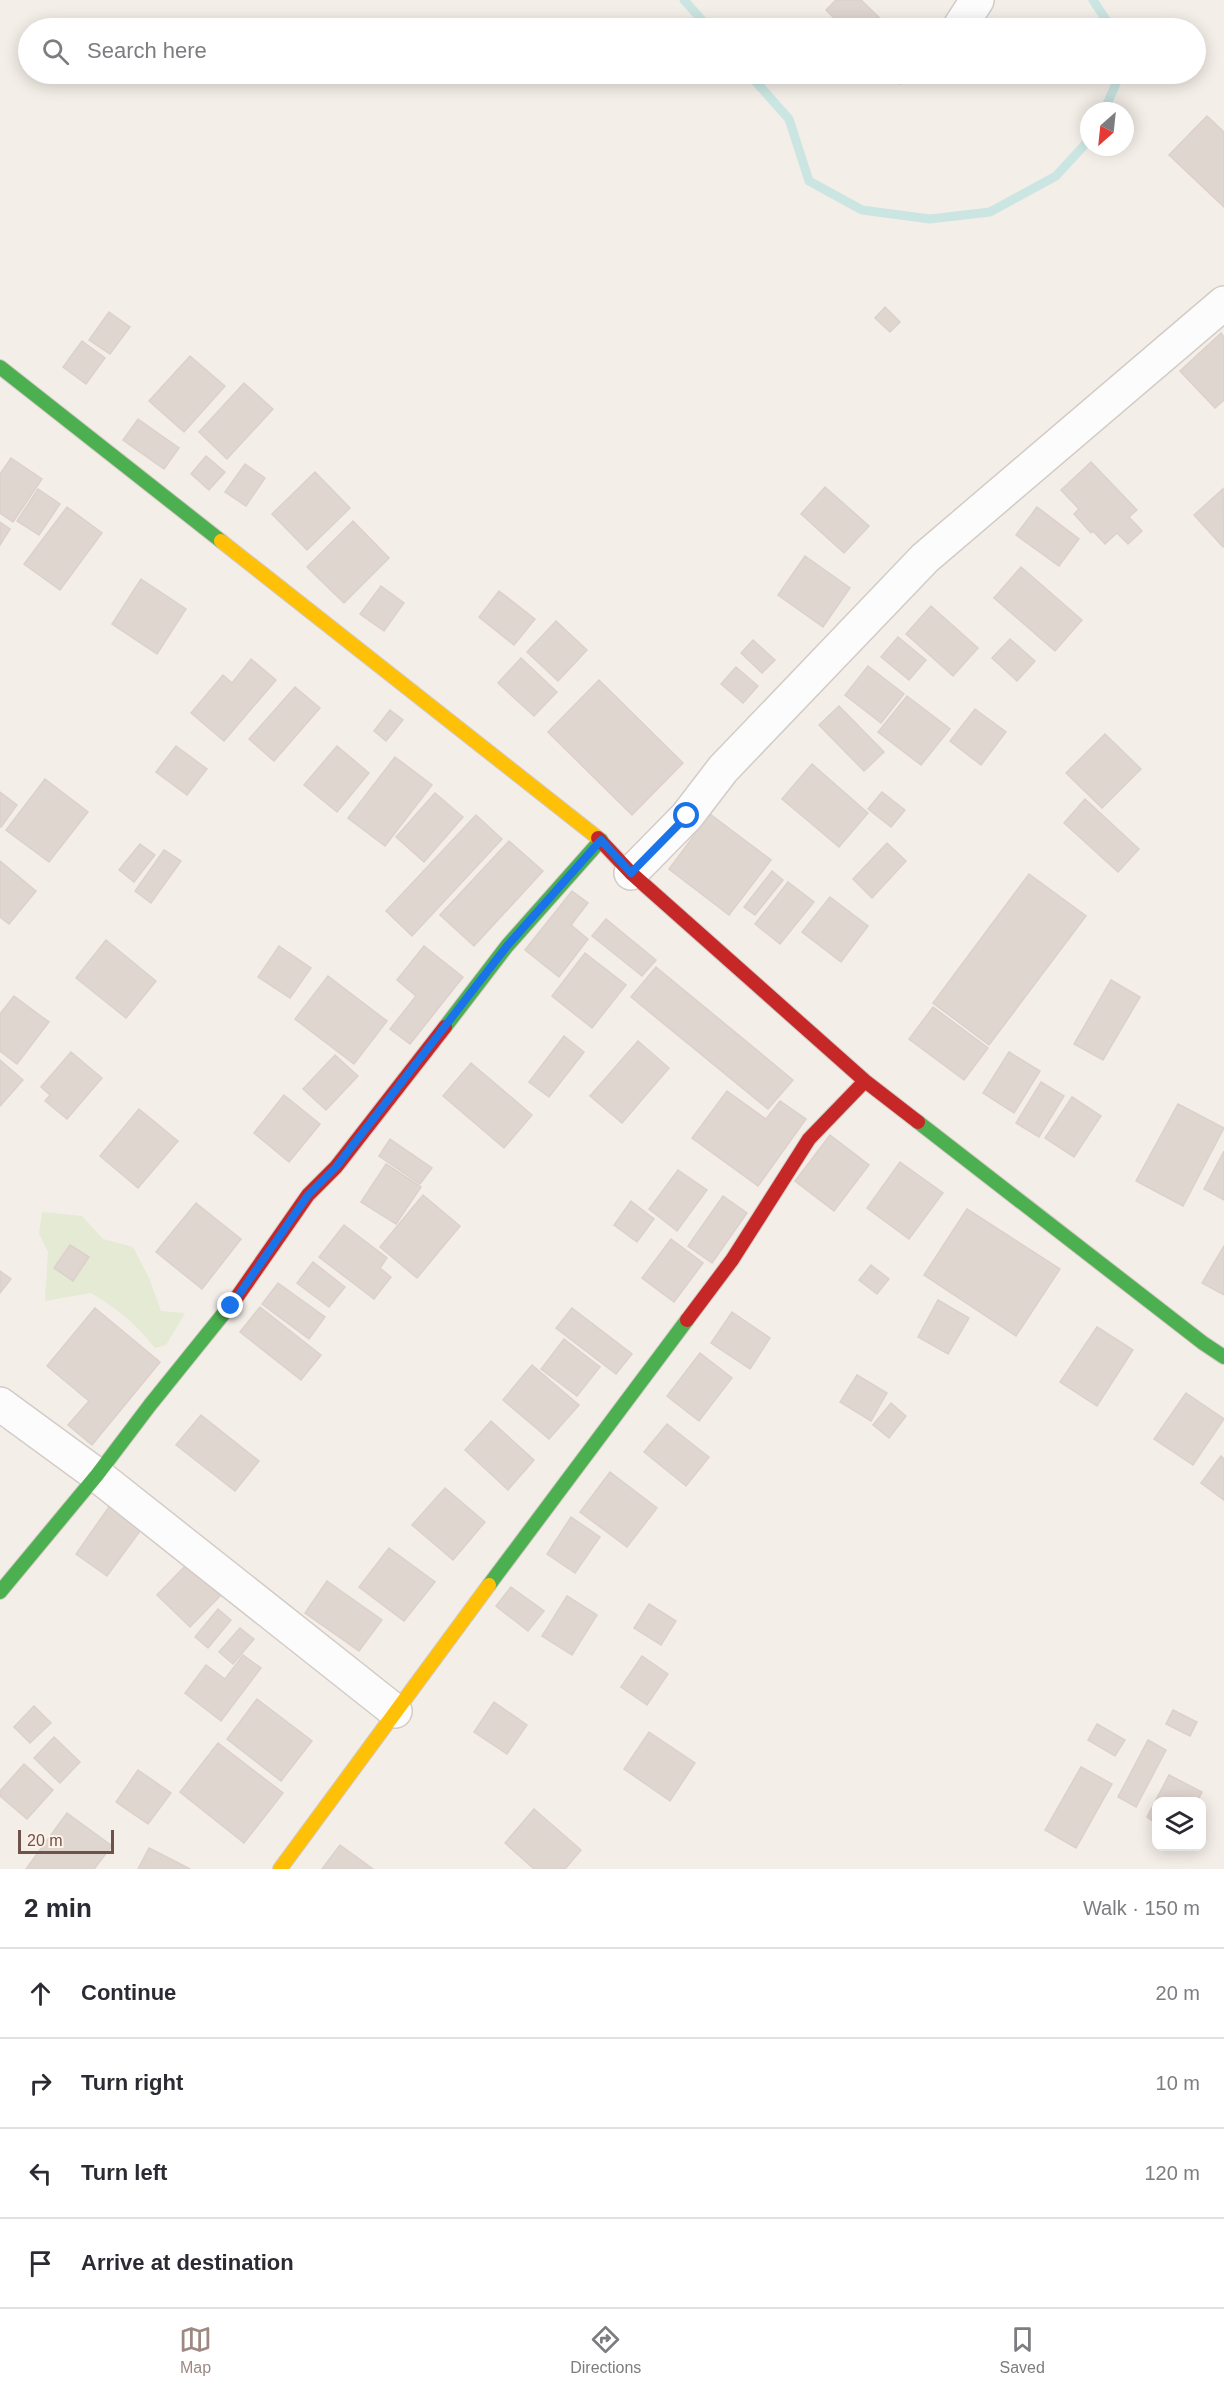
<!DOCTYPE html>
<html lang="en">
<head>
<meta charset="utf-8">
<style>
  :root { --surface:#fff; --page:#f7f7f7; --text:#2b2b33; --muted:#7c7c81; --line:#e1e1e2; --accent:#9e8982 }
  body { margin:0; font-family:Helvetica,sans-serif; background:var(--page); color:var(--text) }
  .controls { position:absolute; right:18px; bottom:18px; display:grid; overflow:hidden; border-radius:12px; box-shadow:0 3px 15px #0003 }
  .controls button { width:54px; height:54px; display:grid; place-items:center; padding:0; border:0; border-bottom:2px solid var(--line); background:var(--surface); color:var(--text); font:30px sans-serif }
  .compass { position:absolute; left:1080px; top:102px; width:54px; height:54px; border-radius:50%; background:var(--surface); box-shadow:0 3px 15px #0003; rotate:207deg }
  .scale { position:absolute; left:18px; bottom:15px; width:96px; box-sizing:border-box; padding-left:6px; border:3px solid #6f524b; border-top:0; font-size:16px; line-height:21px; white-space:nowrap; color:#6f524b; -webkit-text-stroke:4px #fdf1e8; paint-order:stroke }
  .stop { position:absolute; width:18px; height:18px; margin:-14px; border:4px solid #1a73e8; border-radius:50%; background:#fff }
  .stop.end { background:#1a73e8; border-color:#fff; box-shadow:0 2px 6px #0008 }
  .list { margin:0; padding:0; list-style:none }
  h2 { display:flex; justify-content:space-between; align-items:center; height:78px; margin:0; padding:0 24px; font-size:26px }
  h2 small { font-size:20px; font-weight:400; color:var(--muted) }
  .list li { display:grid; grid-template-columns:39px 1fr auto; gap:18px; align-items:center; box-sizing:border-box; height:90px; padding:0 24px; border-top:2px solid var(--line) }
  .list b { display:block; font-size:22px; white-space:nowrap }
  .list em { font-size:20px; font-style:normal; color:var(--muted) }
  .icon { flex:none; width:33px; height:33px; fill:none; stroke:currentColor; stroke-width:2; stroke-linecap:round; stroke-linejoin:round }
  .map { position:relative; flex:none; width:1224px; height:1869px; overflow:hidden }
  .search { position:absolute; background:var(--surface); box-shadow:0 3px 15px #0003; left:18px; right:18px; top:18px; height:66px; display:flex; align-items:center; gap:15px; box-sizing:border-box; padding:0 21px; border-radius:33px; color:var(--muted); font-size:22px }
  .sheet { height:438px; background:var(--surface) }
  nav { display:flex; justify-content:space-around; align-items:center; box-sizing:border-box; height:84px; border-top:2px solid var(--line); background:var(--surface); font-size:16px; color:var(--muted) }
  nav a { display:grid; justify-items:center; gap:3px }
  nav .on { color:var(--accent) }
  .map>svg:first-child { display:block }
  .green { fill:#e4ead3 }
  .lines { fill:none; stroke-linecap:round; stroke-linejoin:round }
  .stream { stroke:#cbe6e2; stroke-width:9 }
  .building { fill:#e0d6d0; stroke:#dcd0cb; stroke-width:1.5 }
  .street-casing { stroke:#d3cbc6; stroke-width:36 }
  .fast-casing { stroke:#d3c9c4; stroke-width:16 }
  .slow-casing { stroke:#d3c9c4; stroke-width:16 }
  .jam-casing { stroke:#d3c9c4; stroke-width:16 }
  .street { stroke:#fdfcfc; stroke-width:33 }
  .fast { stroke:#4caf50; stroke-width:14 }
  .slow { stroke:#ffc107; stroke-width:14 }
  .jam { stroke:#c62828; stroke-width:14 }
  .route { stroke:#1a73e8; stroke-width:8 }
</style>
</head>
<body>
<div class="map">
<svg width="1224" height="1869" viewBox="0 0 1224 1869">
  <rect width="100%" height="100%" fill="#f4eee8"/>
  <path class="green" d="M42,1212l40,4 21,23 30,8 16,31 12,33 24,2 -19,32 -11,3c-18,-23 -38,-40 -64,-55l-46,8 3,-49 -9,-18z"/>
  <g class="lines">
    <path class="stream" d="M684,0l25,28
      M1093,0l13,20 2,8
      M749,74l40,45 20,62 53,29 68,9 60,-7 66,-36 33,-36
      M1104,111l14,-32 -2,-5"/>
  </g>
  <path class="building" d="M836,0h25l29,28h-46l-18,-18z
    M889,74h21l-10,10z
    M1207,116l17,16v75l-55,-52z
    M885,307l15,15 -10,10 -15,-14z
    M109,312l21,15 -20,27 -21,-14z
    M1221,333l3,4v63l-9,8 -35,-37z
    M82,341l23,17 -19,26 -23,-17z
    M190,356l35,30 -41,46 -35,-31z
    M244,383l29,26 -46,50 -28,-27z
    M138,419l41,29 -15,21 -41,-29z
    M206,456l19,16 -16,18 -18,-16z
    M11,458l31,21 -29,43 -13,-9v-39z
    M1091,462l46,48 -8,7 13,14 -14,13 -11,-11 -12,11 -12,-13 -2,2 -17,-19 5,-5 -18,-19z
    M245,464l20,14 -19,28 -21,-14z
    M315,472l35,36 -43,42 -35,-36z
    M825,487l44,39 -25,27 -43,-39z
    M38,489l22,15 -21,31 -22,-14z
    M1223,489l1,57 -1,1 -29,-32z
    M67,507l35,26 -42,57 -36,-26z
    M1037,507l42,32 -20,27 -43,-31z
    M353,521l36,37 -45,45 -37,-36z
    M0,522l10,7 -10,16z
    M805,556l45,32 -27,39 -45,-32z
    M1021,567l61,53 -27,31 -61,-53z
    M141,579l45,30 -29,45 -45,-30z
    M381,586l23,17 -20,28 -24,-17z
    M499,591l36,28 -21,26 -35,-28z
    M931,606l47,42 -25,28 -47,-42z
    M556,621l31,29 -29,31 -31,-29z
    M898,637l28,23 -17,20 -28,-23z
    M1010,639l25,22 -18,20 -25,-23z
    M753,640l22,20 -13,13 -21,-20z
    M521,658l36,34 -23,24 -36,-33z
    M251,659l25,21 -52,61 -33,-28 32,-38 9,8z
    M868,666l36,28 -23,29 -36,-28z
    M736,667l22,19 -15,17 -22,-19z
    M599,680l84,83 -51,52 -84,-83z
    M295,687l25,21 -46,53 -25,-22z
    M907,696l43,33 -29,36 -43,-33z
    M839,706l45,46 -20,19 -45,-46z
    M975,709l31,23 -25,33 -31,-24z
    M390,710l13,10 -17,21 -12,-10z
    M1105,734l36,35 -39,39 -36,-35z
    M176,746l31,23 -20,26 -31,-23z
    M337,746l32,27 -32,39 -33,-27z
    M395,757l37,28 -47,61 -37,-28z
    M812,764l56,49 -29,34 -57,-48z
    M45,779l43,33 -39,50 -43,-32z
    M0,792l17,13 -16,22 -1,-1z
    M882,792l23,18 -14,17 -23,-18z
    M435,793l28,24 -39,45 -28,-25z
    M1085,799l54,50 -21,23 -54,-49z
    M710,814l61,46 -42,55 -60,-46z
    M476,815l26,24 -90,97 -26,-25z
    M509,841l34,30 -69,75 -34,-31z
    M887,843l19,18 -34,37 -19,-19z
    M140,844l15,11 -21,27 -15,-12z
    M164,850l17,11 -30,42 -16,-12z
    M0,861l36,30 -27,33 -9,-7z
    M772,871l11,9 -28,35 -11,-8z
    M1029,874l57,42 -97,129 -56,-42z
    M788,882l26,20 -34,42 -25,-20z
    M572,891l16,12 -17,22 17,14 -29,38 -34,-27z
    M830,897l38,29 -27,36 -39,-30z
    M606,919l50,41 -14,16 -50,-40z
    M106,940l50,41 -30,37 -50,-40z
    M279,946l32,22 -21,30 -32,-21z
    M424,946l39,31 -53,67 -20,-15 26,-33 -19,-16z
    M585,953l41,32 -34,43 -40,-32z
    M656,967l137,113 -25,29 -137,-112z
    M328,976l59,45 -33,43 -59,-45z
    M1111,980l29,17 -37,63 -29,-16z
    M14,996l35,26 -32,42 -17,-13v-37z
    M933,1007l55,41 -24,32 -55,-41z
    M564,1036l20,16 -35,45 -20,-15z
    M638,1041l31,27 -47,55 -32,-27z
    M71,1052l31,26 -35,41 -22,-18 5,-6 -9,-8z
    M1009,1052l31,19 -26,42 -31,-20z
    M335,1055l23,21 -32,34 -23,-21z
    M0,1060l23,20 -23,26z
    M471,1063l61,52 -28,33 -61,-52z
    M1041,1082l23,14 -25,41 -23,-14z
    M727,1091l39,28 14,-18 26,18 -48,67 -66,-48z
    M284,1095l36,29 -31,38 -35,-29z
    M1072,1097l29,19 -27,41 -29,-19z
    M1178,1104l46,24 -41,78 -47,-25z
    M139,1109l39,32 -40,47 -38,-32z
    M830,1135l39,30 -35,46 -39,-30z
    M390,1139l42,29 -12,16 -41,-28z
    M1224,1151v49l-20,-11z
    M900,1162l43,31 -34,46 -42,-31z
    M386,1164l35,23 -25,37 -35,-22z
    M678,1170l29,20 -30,41 -28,-22z
    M423,1195l37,31 -43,52 -37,-31z
    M723,1196l24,17 -35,50 -24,-17z
    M631,1201l23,18 -17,23 -23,-17z
    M196,1203l45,36 -39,50 -46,-37z
    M967,1209l93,60 -44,67 -92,-61z
    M344,1225l43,33 -7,10 11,9 -17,22 -55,-42z
    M671,1239l32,24 -29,39 -32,-24z
    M70,1245l19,12 -16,24 -19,-13z
    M1224,1246v49l-22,-12z
    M313,1262l32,25 -16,20 -32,-24z
    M871,1265l18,14 -12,15 -18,-14z
    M0,1271l11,8 -11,14z
    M278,1283l47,34 -16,22 -47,-35z
    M938,1300l31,18 -21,36 -30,-17z
    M260,1307l61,48 -20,25 -61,-48z
    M95,1308l65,54 -68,83 -24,-20 21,-24 -42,-35z
    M572,1308l60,46 -16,20 -60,-46z
    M732,1312l38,26 -20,31 -39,-26z
    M1097,1327l36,23 -36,56 -37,-24z
    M564,1339l36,28 -23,29 -36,-27z
    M700,1353l32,25 -33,43 -32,-25z
    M532,1365l47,40 -30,34 -46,-39z
    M857,1375l30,18 -16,28 -31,-19z
    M1186,1393l38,26 -31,46 -39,-26z
    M891,1403l15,13 -17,22 -16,-13z
    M201,1415l58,46 -24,30 -59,-46z
    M491,1421l43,39 -26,30 -43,-40z
    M667,1424l42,33 -23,29 -42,-34z
    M1221,1456l3,3v41l-23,-17z
    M610,1472l47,36 -30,39 -47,-35z
    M445,1488l40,34 -32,38 -41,-35z
    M111,1504l32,23 -36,49 -31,-22z
    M571,1517l29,20 -25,36 -28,-19z
    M389,1548l46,34 -31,39 -45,-34z
    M187,1564l33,32 -30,31 -33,-32z
    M327,1581l55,39 -23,31 -54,-38z
    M511,1587l33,24 -16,20 -32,-25z
    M567,1596l30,19 -25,40 -30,-19z
    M649,1604l27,17 -15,24 -27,-17z
    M218,1609l13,11 -23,28 -13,-11z
    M240,1628l14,11 -21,25 -14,-12z
    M243,1655l18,13 -40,53 -36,-28 21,-28 19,14z
    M642,1656l26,18 -21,31 -26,-18z
    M257,1699l55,42 -31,40 -54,-42z
    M494,1702l33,23 -20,29 -33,-22z
    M34,1706l17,17 -21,20 -16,-16z
    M1173,1710l24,12 -7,14 -24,-12z
    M1097,1724l28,16 -10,16 -27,-16z
    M649,1732l46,31 -25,38 -46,-32z
    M54,1737l26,25 -20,21 -26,-25z
    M1148,1740l18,10 -30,57 -18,-10z
    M218,1743l65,50 -39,50 -64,-51z
    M24,1764l29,26 -26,29 -27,-23v-5z
    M1081,1767l31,17 -36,64 -31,-18z
    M138,1770l33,23 -23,31 -32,-22z
    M1169,1775l33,17 -5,10h-41v21l-9,-6z
    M534,1809l47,41 -16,19h-31l-29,-26z
    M67,1813l45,33 -18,23h-68z
    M340,1845l33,24h-51z
    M149,1848l41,21h-52z"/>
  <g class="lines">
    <defs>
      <path id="street" d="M959,28l18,-28
        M631,873l56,-57 36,-47 202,-211 299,-255
        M0,1404l97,71 298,236"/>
      <path id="fast" d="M0,367l221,174
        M445,1027l62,-81 94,-106
        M918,1122l285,221 21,14
        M489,1585l198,-265
        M0,1592l97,-117 53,-70 87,-108"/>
      <path id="slow" d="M221,541l377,297
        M280,1869l209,-284"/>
      <path id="jam" d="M598,838l33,35 234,208 53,41
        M237,1297l71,-102 28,-28 109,-140
        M687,1320l45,-60 77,-121 56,-58"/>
    </defs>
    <use href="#street" class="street-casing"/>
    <use href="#fast" class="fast-casing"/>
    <use href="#slow" class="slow-casing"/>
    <use href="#jam" class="jam-casing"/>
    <use href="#street" class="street"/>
    <use href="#fast" class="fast"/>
    <use href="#slow" class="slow"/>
    <use href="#jam" class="jam"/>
  </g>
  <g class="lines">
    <path class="route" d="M231,1306l77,-111 28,-28 171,-221 94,-106 30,33 56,-57"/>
  </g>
</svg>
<div class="controls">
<button><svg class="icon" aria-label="layers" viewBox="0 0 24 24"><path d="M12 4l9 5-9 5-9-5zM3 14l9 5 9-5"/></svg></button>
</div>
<svg class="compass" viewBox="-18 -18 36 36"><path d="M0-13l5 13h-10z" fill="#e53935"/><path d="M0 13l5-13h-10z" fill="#7c7c81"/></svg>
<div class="scale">20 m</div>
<div class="stop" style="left:687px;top:816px"></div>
<div class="stop end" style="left:231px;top:1306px"></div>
<div class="search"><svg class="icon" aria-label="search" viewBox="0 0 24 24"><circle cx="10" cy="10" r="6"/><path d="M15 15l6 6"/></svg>Search here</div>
</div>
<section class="sheet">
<h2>2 min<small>Walk · 150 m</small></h2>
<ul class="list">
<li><svg class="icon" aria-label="ahead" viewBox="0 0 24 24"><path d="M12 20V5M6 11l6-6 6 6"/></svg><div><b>Continue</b></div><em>20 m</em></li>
<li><svg class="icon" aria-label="right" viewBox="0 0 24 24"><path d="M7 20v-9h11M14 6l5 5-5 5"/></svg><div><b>Turn right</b></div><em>10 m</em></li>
<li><svg class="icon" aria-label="left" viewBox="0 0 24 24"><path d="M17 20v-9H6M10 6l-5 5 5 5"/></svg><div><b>Turn left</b></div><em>120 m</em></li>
<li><svg class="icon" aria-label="arrive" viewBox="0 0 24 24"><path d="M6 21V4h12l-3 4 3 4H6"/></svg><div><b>Arrive at destination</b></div></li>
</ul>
</section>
<nav>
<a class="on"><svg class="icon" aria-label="map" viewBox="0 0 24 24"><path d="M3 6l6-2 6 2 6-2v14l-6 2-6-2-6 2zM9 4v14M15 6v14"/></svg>Map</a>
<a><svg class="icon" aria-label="directions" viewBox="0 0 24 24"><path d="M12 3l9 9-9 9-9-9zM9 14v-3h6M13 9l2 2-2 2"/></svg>Directions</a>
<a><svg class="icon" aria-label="saved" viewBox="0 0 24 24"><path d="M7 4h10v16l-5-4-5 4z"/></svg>Saved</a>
</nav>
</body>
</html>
